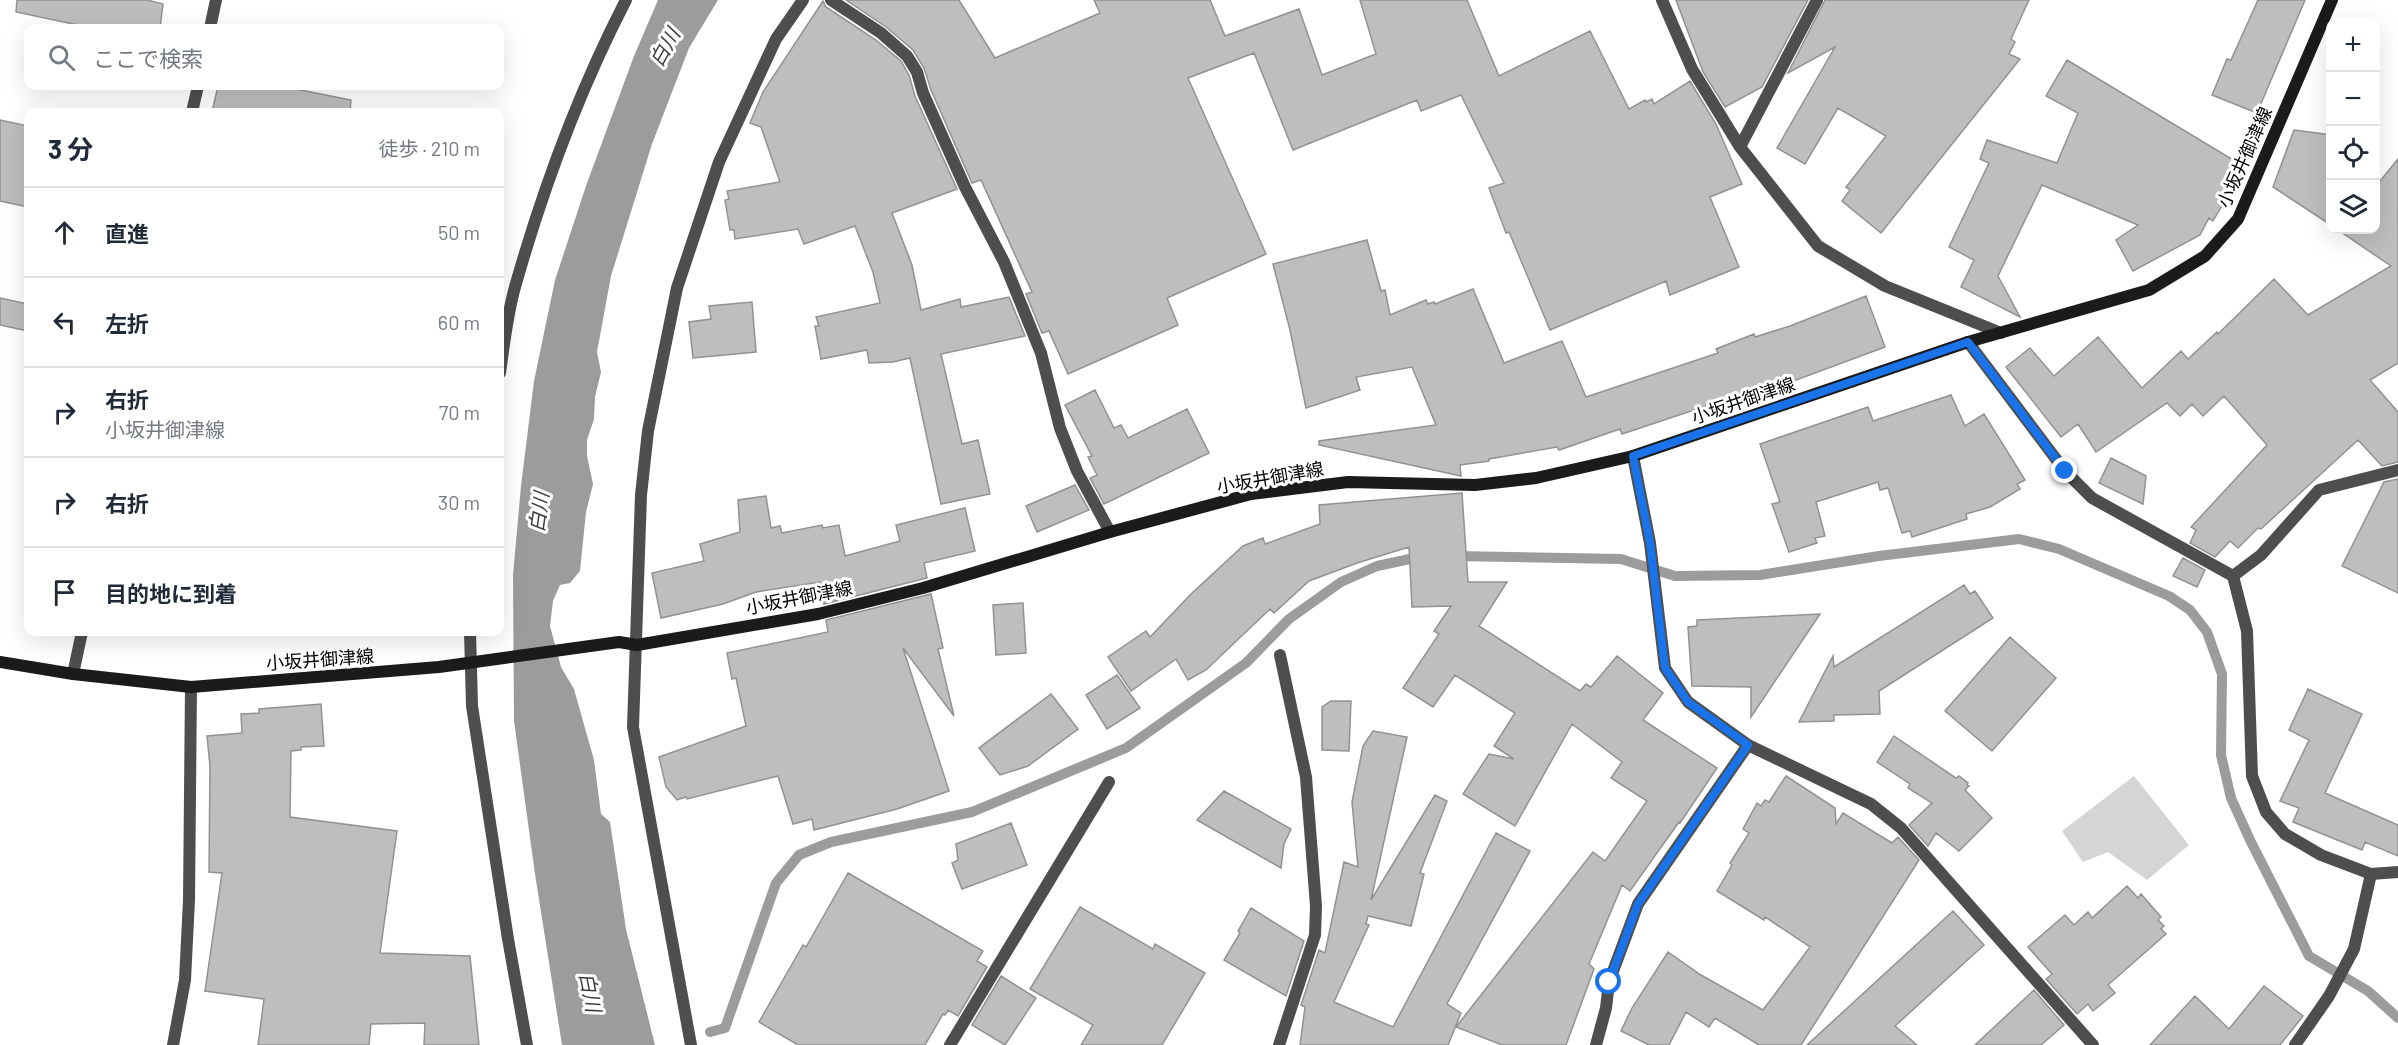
<!DOCTYPE html>
<html lang="ja">
<head>
<meta charset="utf-8">
<style>
  :root { --surface:#fff; --page:#f2f2f3; --text:#1f2937; --muted:#747a83; --line:#e0e1e3 }
  body { margin:0; font-family:Barlow,"Noto Sans JP",sans-serif; background:var(--page); color:var(--text) }
  .controls { position:absolute; right:18px; top:18px; display:grid; overflow:hidden; border-radius:12px; box-shadow:0 6px 24px #0002 }
  .controls button { width:54px; height:54px; display:grid; place-items:center; padding:0; border:0; border-bottom:2px solid var(--line); background:var(--surface); color:var(--text); font:30px sans-serif }
  .stop { position:absolute; width:18px; height:18px; margin:-14px; border:4px solid #1a73e8; border-radius:50%; background:#fff }
  .stop.end { background:#1a73e8; border-color:#fff; box-shadow:0 2px 6px #0008 }
  .list { margin:0; padding:0; list-style:none }
  h2 { display:flex; justify-content:space-between; align-items:center; height:78px; margin:0; padding:0 24px; font-size:26px }
  h2 small { font-size:20px; font-weight:400; color:var(--muted) }
  .list li { display:grid; grid-template-columns:39px 1fr auto; gap:18px; align-items:center; box-sizing:border-box; height:90px; padding:0 24px; border-top:2px solid var(--line) }
  .list b { display:block; font-size:22px; white-space:nowrap }
  .list p { margin:0; font-size:20px; white-space:nowrap; color:var(--muted) }
  .list em { font-size:20px; font-style:normal; color:var(--muted) }
  .icon { flex:none; width:33px; height:33px; fill:none; stroke:currentColor; stroke-width:2; stroke-linecap:round; stroke-linejoin:round }
  .map { position:relative; flex:none; width:2398px; height:1045px; overflow:hidden }
  .search { position:absolute; background:var(--surface); box-shadow:0 6px 24px #0002; left:24px; top:24px; width:480px; height:66px; display:flex; align-items:center; gap:15px; box-sizing:border-box; padding:0 21px; border-radius:12px; color:var(--muted); font-size:22px }
  .panel { position:absolute; background:var(--surface); box-shadow:0 6px 24px #0002; left:24px; top:108px; width:480px; height:528px; border-radius:12px }
  .map>svg:first-child { display:block }
  .green { fill:#d5d5d5 }
  .water { fill:#9c9c9c }
  .lines { fill:none; stroke-linecap:round; stroke-linejoin:round }
  .stream { stroke:#9c9c9c; stroke-width:10 }
  .building { fill:#bebebe; stroke:#929292; stroke-width:1.5 }
  .street { stroke:#4e4e4e; stroke-width:12 }
  .secondary { stroke:#1b1b1b; stroke-width:12 }
  .route { stroke:#1a73e8; stroke-width:8 }
  .labels { text-anchor:middle; dominant-baseline:central; stroke-width:6; stroke-linejoin:round; paint-order:stroke }
  .street-label { font-size:18px; fill:#000; stroke:#fff }
  .water-label { font-size:20px; font-style:italic; fill:#3d3d3d; stroke:#fff }
</style>
</head>
<body>
<div class="map">
<svg width="2398" height="1045" viewBox="0 0 2398 1045">
  <rect width="100%" height="100%" fill="#fff"/>
  <path class="green" d="M2134,776l55,69 -42,35 -39,-28 -25,10 -21,-31z"/>
  <path class="water" d="M658,0h60l-29,48 -37,96 -41,132 -14,76 4,20 -6,25 -1,22 -7,21v16l6,28 -7,28 -6,59 -10,12 -10,2 -7,16 -3,25 11,41 13,22 20,71 7,54 9,8 16,107 29,116h-93l-27,-171 -21,-153 -1,-146 8,-89 13,-105 21,-101 32,-97 47,-127z"/>
  <g class="lines">
    <path class="stream" d="M1454,556l167,3 54,17 85,-1 119,-19 140,-17 40,10 110,47 21,14 17,22 15,42 -1,81 10,43 19,42 59,116 59,35 30,27
      M710,1032l15,-4 51,-145 23,-28 32,-13 141,-30 154,-64 120,-85 43,-44 52,-37 36,-16 47,-10"/>
  </g>
  <path class="building" d="M17,0h130l16,4 -3,24h-68l-76,-16z
    M846,0h113l36,58 105,-45 -6,-13h116l15,36 74,-27 23,66 54,-21 -16,-54h107l32,76 91,-45 39,78 16,-9 1,2 6,-3 2,5 36,-23 26,43 26,60 -32,13 29,70 -69,28 -4,-14 -116,49 -41,-98 -3,1 -17,-45 15,-5 -43,-88 -40,16 -4,-11 -124,50 -39,-97 -66,25 78,176 -99,44 11,27 -110,49 -19,-43 -7,2 -16,-39 6,-2 -51,-112 -9,3 -41,-93 -7,-22 -11,-18 -27,-23z
    M1676,0h132l-46,87 -37,20 -22,-35z
    M1825,0h204l-18,39 4,3 -6,12 11,5 -139,174 -39,-32 8,-11 -4,-3 40,-51 -48,-28 -33,56 -28,-16 58,-101 -47,26z
    M2258,0h47l-48,113 -45,-18 15,-36 4,1z
    M823,1l3,6 50,33 25,21 8,14 6,21 42,93 -65,24 20,52 9,45 39,-11 1,8 48,-10 16,39 -84,18 21,90 16,-4 12,54 -49,10 -31,-146 -17,4 -24,1 -2,-13 -46,9 -6,-33h4l-3,-9 64,-14 -7,-31 -18,-46 -51,18 -6,-15 -63,10 -1,-9h-4l-5,-30 4,-1 -2,-8 53,-9 -19,-55 -11,-4 13,-31z
    M2067,60l178,107 -32,54 -4,-3 -9,17 -67,36 -17,-31 22,-15 -96,-40 -44,91 22,41 -59,-30 13,-27 -25,-13 40,-84 -9,-4 7,-19 70,23 21,-50 -32,-17z
    M218,86h63l70,14 -1,12h-138z
    M0,120l28,6v81l-28,-6z
    M2294,130l37,5v90l-58,-38z
    M2398,159v204l-28,17 28,32v50l-16,4 -24,-26 -97,89 -3,-1 -20,20 -8,-7 -15,16 -25,-14 6,-13 -5,-3 76,-82 -43,-49 -21,20 -11,-12 -12,12 -13,-13 -71,49 -18,-28 -17,13 -55,-70 24,-19 24,28 44,-39 44,51 39,-37 7,8 29,-27 1,2 56,-55 34,36 83,-49 -53,-36h38v-44z
    M1367,240l14,51 4,-1 5,25 36,-15 2,4 6,-2 1,2 38,-15 31,74 58,-22 24,56 132,-44 -2,-4 38,-15 1,3 35,-11 76,-30 19,51 -140,52 -1,-2 -10,4 -1,-4 -111,37 -2,-5 -61,21 -2,-3 -68,12v2l-29,4 1,11 -142,-31v-4l117,-16 -24,-58 -56,10 4,13 -54,18 -16,-78 -17,-66z
    M0,298l28,6v27l-28,-6z
    M752,302l4,50 -63,6 -4,-36 22,-3 -2,-13z
    M1095,390l19,38 7,-3 7,13 59,-29 22,44 -105,51 -14,-26 7,-3 -9,-18 4,-1 -27,-51z
    M1951,395l14,31 19,-12 41,66 -8,4 3,5 -30,18 -24,7 1,5 -55,18 -2,-6 -8,2 -14,-45 -8,2 -2,-8 -62,20 9,34 -10,2 2,5 -28,9 -17,-48 8,-2 -20,-58 108,-37 5,14z
    M2111,458l35,18 -3,28 -44,-21z
    M2398,479v114l-56,-27 42,-84z
    M1075,485l14,25 -52,22 -11,-26z
    M1462,493l6,89h39l-28,44 101,65 6,-7 5,3 26,-31 46,37 -20,27 74,48 -37,55 -1,-1 -49,69 -8,-6 -33,79 5,5 -28,76h-64l-46,-18 137,-175 12,9 42,-60 -36,-23 11,-16 -50,-38 -57,102 -52,-32 26,-40 25,5 -20,-13 21,-33 -60,-38 -22,32 -30,-19 36,-54 -5,-3 17,-25 -39,1 -3,-60 -52,16 -48,18 -35,32 -4,-4 -64,61 -18,10 -12,-21 -45,32 -23,-34 38,-26 4,6 41,-43 52,-48 20,-8 2,6 55,-20 -1,-19z
    M766,496l5,32 9,-2 2,7 40,-8 1,3 16,-3 6,31 55,-15 -4,-16 69,-17 10,43 -51,12 3,15 -103,26 -4,-22 -64,10 -33,12 -62,14 -9,-45 52,-12 -4,-17 40,-12 -2,-32z
    M2183,558l22,12 -8,17 -24,-11z
    M1964,585l6,9 5,-3 18,27 -114,73 1,23 -46,1v6l-35,1 34,-66 1,11z
    M931,594l12,54 -5,1 16,67 -51,-68 46,143 -52,18 -83,21 -2,-11 -19,5 -15,-48 -91,23 -1,-2 -9,3 -11,-13 -7,-30 87,-31 -10,-48 -4,1 -5,-26 101,-21 -2,-12z
    M1023,603l3,50 -30,2 -3,-50z
    M1820,614l-69,103v-30l-59,-1 -4,-59 9,-1v-6z
    M2010,637l46,41 -64,73 -47,-40z
    M1117,675l23,33 -33,21 -21,-34z
    M2308,689l54,25 -37,79 73,32v31l-33,-14 -3,8 -69,-28 6,-14 -19,-7 29,-61 -20,-10z
    M1051,694l27,35 -50,37 -28,9 -21,-27z
    M1331,701h20l-2,50 -27,-1v-43z
    M321,704l3,42 -23,1v3l-10,1 -1,66 107,14 -17,122 90,3 9,89h-55l1,-22 -54,1 -2,21h-111l6,-46 -59,-8 17,-118 -13,-1 1,-106 -3,-30 35,-3 -1,-19 18,-1v-4z
    M1373,731l34,6 -36,163 64,-105 12,6 -27,72 4,1 -13,52 -43,-10 -2,8 3,1 -35,77 59,25 103,-194 34,18 -83,153 14,9 -13,32h-148l5,-38 -4,-2 18,-55 6,3 19,-91 14,5 -6,-65 11,-56z
    M1894,736l62,42 3,-2 9,7 -1,2 2,1 -4,4 27,28 -33,33 -23,-18 -8,13 -19,-21 23,-22 -24,-15 2,-4 -33,-22z
    M1786,776l49,32 1,16 7,-11 49,30 6,-6 21,23 -118,185h-42l-44,-27 -6,9 -23,-15 -17,33h-20l-28,-14 11,-23 36,-56 33,23 62,35 47,-63 -45,-30 -1,3 -47,-29 15,-26 -2,-2 19,-30 -6,-4 14,-26 4,3 4,-6 4,2z
    M1224,791l67,38 -7,15 -3,24 -84,-48z
    M1011,823l16,42 -65,24 -10,-26 6,-3 -2,-16z
    M848,873l135,78 -6,10 10,6 -29,49 -10,-6 -3,5 -2,-1 -18,31h-127l-39,-23 44,-77 3,2z
    M2127,886l11,12 3,-4 20,23 -3,3 6,6 -3,3 5,5 -58,51 7,8 -22,18 -5,-7 -11,10 -31,-35 6,-5 -24,-27 37,-32 9,10 14,-13 4,6z
    M1080,907l73,42 2,-5 50,29 -43,72h-81l12,-20 -63,-36z
    M1251,908l53,33 -18,55 -62,-36 16,-27 -2,-2z
    M1953,911l31,34 -89,81 22,19h-110z
    M1001,976l35,22 -31,47 -33,-20z
    M2264,986l39,30 -23,29h-130l45,-49 34,33z
    M2034,990l30,35 -23,20h-66z"/>
  <g class="lines">
    <path class="street" d="M831,0l50,33 26,23 10,16 6,21 42,94 39,75 37,91 19,75 17,43 33,61
      M1662,0l30,69 48,78 78,99 67,40 116,47
      M210,28l6,-28
      M192,112l6,-26
      M1740,147l77,-147
      M1968,342l97,129 27,27 141,78 14,55 5,145 14,36 19,22 36,21 50,19 27,-2
      M500,373c4,-28 7,-58 15,-86 28,-99 64,-196 111,-287
      M1633,456l17,87 15,125 23,34 60,43 123,59 30,24 192,217
      M2233,576l28,-21 58,-65 79,-20
      M470,632l2,74 36,233 19,106
      M73,674l9,-42
      M173,1045l12,-65 4,-80 2,-213
      M691,1045l-58,-318 8,-232 7,-64 29,-143 42,-126 57,-123 27,-39
      M950,1045l159,-263
      M1279,1045l36,-110 1,-29 -10,-129 -26,-122
      M1596,1045l10,-37 3,-26 29,-78 110,-159
      M2295,1045l34,-49 25,-47 17,-75"/>
    <path class="secondary" d="M0,662l73,12 118,13 248,-20 180,-25 18,3 181,-31 105,-26 187,-56 141,-38 97,-12 127,3 61,-7 97,-22 335,-114 181,-52 56,-34 33,-37 94,-219"/>
  </g>
  <g class="lines">
    <path class="route" d="M1609,982l29,-78 110,-159 -60,-43 -23,-34 -15,-125 -17,-87 335,-114 97,129"/>
  </g>
  <g class="labels">
    <g class="street-label">
      <text transform="translate(2244 157) rotate(-66)">小坂井御津線</text>
      <text transform="translate(1743 400) rotate(-19)">小坂井御津線</text>
      <text transform="translate(1270 477) rotate(-10)">小坂井御津線</text>
      <text transform="translate(799 597) rotate(-11)">小坂井御津線</text>
      <text transform="translate(320 659) rotate(-4)">小坂井御津線</text>
    </g>
    <g class="water-label">
      <text transform="translate(664 47) rotate(-61)">白川</text>
      <text transform="translate(538 512) rotate(-82)">白川</text>
      <text transform="translate(591 992) rotate(79)">白川</text>
    </g>
  </g>
</svg>
<div class="controls">
<button>+</button>
<button>−</button>
<button><svg class="icon" aria-label="locate" viewBox="0 0 24 24"><circle cx="12" cy="12" r="6"/><path d="M12 2v4M12 18v4M2 12h4M18 12h4"/></svg></button>
<button><svg class="icon" aria-label="layers" viewBox="0 0 24 24"><path d="M12 4l9 5-9 5-9-5zM3 14l9 5 9-5"/></svg></button>
</div>
<div class="stop" style="left:1609px;top:982px"></div>
<div class="stop end" style="left:2065px;top:471px"></div>
<div class="search"><svg class="icon" aria-label="search" viewBox="0 0 24 24"><circle cx="10" cy="10" r="6"/><path d="M15 15l6 6"/></svg>ここで検索</div>
<section class="panel">
<h2>3 分<small>徒歩 · 210 m</small></h2>
<ul class="list">
<li><svg class="icon" aria-label="ahead" viewBox="0 0 24 24"><path d="M12 20V5M6 11l6-6 6 6"/></svg><div><b>直進</b></div><em>50 m</em></li>
<li><svg class="icon" aria-label="left" viewBox="0 0 24 24"><path d="M17 20v-9H6M10 6l-5 5 5 5"/></svg><div><b>左折</b></div><em>60 m</em></li>
<li><svg class="icon" aria-label="right" viewBox="0 0 24 24"><path d="M7 20v-9h11M14 6l5 5-5 5"/></svg><div><b>右折</b><p>小坂井御津線</p></div><em>70 m</em></li>
<li><svg class="icon" aria-label="right" viewBox="0 0 24 24"><path d="M7 20v-9h11M14 6l5 5-5 5"/></svg><div><b>右折</b></div><em>30 m</em></li>
<li><svg class="icon" aria-label="arrive" viewBox="0 0 24 24"><path d="M6 21V4h12l-3 4 3 4H6"/></svg><div><b>目的地に到着</b></div></li>
</ul>
</section>
</div>
</body>
</html>
